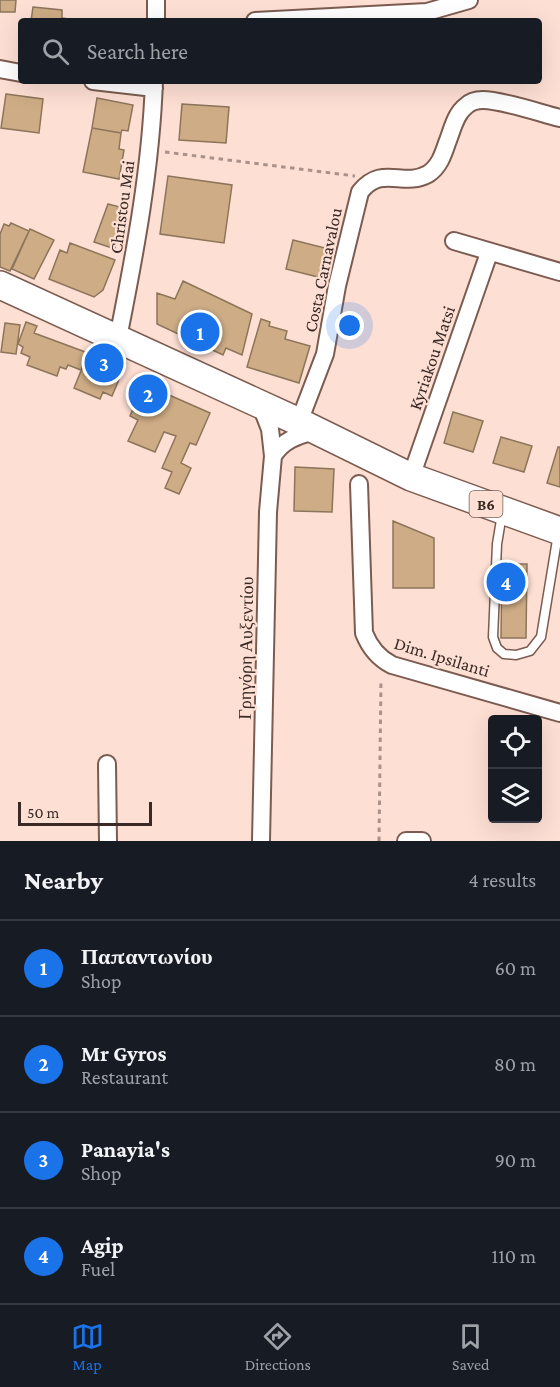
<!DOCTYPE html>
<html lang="en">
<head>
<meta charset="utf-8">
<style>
  :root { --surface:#171b24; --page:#20242c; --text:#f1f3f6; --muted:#9ea1a6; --line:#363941; --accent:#1a73e8 }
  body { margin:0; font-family:"Crimson Pro",serif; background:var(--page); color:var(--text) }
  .controls { position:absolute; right:18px; bottom:18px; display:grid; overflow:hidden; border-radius:6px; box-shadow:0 6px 24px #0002 }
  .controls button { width:54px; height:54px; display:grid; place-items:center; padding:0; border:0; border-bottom:2px solid var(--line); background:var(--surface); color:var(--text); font:30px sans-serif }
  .scale { position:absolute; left:18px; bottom:15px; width:134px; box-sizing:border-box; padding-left:6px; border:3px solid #392a25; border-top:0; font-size:16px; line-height:21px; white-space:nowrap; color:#392a25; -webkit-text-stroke:4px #fedfd4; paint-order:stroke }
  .you { position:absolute; left:350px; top:326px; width:21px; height:21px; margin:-15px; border:4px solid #fff; border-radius:50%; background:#1a73e8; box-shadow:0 0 0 9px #1a73e833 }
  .badge { display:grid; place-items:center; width:39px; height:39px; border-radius:50%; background:var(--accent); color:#fff; font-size:20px; font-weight:700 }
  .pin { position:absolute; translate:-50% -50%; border:3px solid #fff; box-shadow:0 2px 6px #0006 }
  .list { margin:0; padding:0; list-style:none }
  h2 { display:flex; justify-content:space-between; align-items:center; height:78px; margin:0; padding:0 24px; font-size:26px }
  h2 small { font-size:20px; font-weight:400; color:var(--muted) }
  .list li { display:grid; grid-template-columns:39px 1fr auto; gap:18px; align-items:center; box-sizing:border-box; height:96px; padding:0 24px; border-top:2px solid var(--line) }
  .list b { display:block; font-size:22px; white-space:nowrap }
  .list p { margin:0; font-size:20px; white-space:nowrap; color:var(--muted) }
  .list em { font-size:20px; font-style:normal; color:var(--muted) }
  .icon { flex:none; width:33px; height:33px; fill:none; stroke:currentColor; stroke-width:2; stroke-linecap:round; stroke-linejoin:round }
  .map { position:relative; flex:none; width:560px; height:841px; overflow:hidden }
  .search { position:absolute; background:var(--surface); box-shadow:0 6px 24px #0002; left:18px; right:18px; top:18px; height:66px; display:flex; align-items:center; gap:15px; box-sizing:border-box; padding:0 21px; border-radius:6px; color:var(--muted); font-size:22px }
  .sheet { height:462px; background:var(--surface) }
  nav { display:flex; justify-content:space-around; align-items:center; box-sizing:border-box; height:84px; border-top:2px solid var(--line); background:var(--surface); font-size:16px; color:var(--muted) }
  nav a { display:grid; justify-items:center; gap:3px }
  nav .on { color:var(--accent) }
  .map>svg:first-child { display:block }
  .building { fill:#ceac85; stroke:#8c755b; stroke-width:1.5 }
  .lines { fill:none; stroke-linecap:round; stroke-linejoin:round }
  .service-casing { stroke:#7c5c50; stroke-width:11 }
  .minor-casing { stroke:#7c5c50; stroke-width:20 }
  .primary-casing { stroke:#7c5c50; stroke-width:30 }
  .path { stroke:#aa928a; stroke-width:3; stroke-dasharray:4.5 4.5; stroke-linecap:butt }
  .service { stroke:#fff; stroke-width:8 }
  .minor { stroke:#fff; stroke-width:16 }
  .primary { stroke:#fff; stroke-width:27 }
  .labels { text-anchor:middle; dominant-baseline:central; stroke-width:4.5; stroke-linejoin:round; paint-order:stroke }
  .shield { fill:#fedfd4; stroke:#74605a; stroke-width:1.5 }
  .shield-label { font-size:16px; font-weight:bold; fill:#392a25 }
  .street-label { font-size:18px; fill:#392a25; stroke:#fedfd4 }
</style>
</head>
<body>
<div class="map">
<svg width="560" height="841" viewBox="0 0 560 841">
  <rect width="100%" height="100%" fill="#fedfd4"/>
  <path class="building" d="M0,0h16l-1,12h-15z
    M33,7l29,3v8l6,1v2h-37z
    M6,94l37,5 -4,34 -38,-5z
    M97,98l36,7 -5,26 -6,-1 -1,3 -29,-5z
    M182,104l47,3 -3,36 -47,-3z
    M92,128l29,5 -2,16 5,1 -5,29 -36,-7z
    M168,176l64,9 -8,58 -64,-9z
    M108,204l12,3 -5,42 -21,-7z
    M11,223l18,8 -19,40 -10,-4v-33l4,-10 5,2z
    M30,229l24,11 -20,39 -22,-10z
    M293,240l36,9 -7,29 -36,-9z
    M70,243l45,17 -12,30 -9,7 -45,-18 11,-29 7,3z
    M183,281l69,33 -10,41 -16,-7 -3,7 -66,-31v-31l18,6z
    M261,319l9,3 -1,4 18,5 -2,8 25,7 -11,37 -52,-16z
    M26,322l11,4 -3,7 54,20 -7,17 -13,-5 -2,4 -6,-2 -3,9 -30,-11 3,-8 -9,-4 2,-6 -5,-3z
    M5,323l15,2 -4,29 -15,-2z
    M90,349l36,14 -14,33 -9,-4 -3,7 -26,-11z
    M144,384l66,29 -14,32 -6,-2 -9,20 10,5 -12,26 -14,-6 7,-16 -10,-4 14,-32 -12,-4 -9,20 -27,-11 10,-21 -8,-4z
    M453,412l30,9 -10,31 -29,-9z
    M501,437l31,9 -8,26 -31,-9z
    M558,447h2v40l-13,-4z
    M295,467l39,2 -2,43 -38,-1z
    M393,521l41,17v50h-41z
    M502,564h25l-1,74h-25z"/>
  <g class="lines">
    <defs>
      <path id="service" d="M502,514l-5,30 -4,93 4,11 7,6 12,1 14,-4 11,-14 17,-103"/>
      <path id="minor" d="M156,21v-21
        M255,21l172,-9 42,-12
        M0,69l21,4
        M93,81l61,7
        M454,241l106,31
        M118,338c17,-85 33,-170 36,-257
        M261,406l9,23 3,27 -5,56 -7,329
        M299,422l26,-68 12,-68 23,-94c22,-28 43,-4 68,-18 11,-7 15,-19 19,-31 5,-12 8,-29 19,-37 4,-4 11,-6 17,-6 19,0 57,13 77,18
        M273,456c10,-16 24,-20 41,-25
        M411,477l78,-224
        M359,484l5,149c6,15 14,25 28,32l168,48
        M107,764l1,77
        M406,841h16"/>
      <path id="primary" d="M0,285l299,137 112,55 149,54"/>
    </defs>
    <use href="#service" class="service-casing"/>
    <use href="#minor" class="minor-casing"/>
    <use href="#primary" class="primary-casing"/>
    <path class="path" d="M165,152l190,24
      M379,841l2,-162"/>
    <use href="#service" class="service"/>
    <use href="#minor" class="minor"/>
    <use href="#primary" class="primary"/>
  </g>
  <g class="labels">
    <rect class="shield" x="469.5" y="491" width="33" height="26" rx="4.5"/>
    <g class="shield-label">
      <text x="486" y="504">B6</text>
    </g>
    <g class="street-label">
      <text transform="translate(122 207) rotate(-82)">Christou Mai</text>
      <text transform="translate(323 270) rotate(-78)">Costa Carnavalou</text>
      <text transform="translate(432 358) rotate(-71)">Kyriakou Matsi</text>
      <text transform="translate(246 648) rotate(-89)">Γρηγόρη Αυξεντίου</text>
      <text transform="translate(442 657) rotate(17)">Dim. Ipsilanti</text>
    </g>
  </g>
</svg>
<div class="controls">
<button><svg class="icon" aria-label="locate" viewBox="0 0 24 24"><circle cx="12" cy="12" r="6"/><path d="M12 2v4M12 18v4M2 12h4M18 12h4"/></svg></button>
<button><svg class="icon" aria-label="layers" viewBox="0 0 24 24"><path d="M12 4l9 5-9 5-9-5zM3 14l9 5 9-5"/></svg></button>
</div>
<div class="scale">50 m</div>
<div class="you"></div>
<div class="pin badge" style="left:200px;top:332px">1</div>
<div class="pin badge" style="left:148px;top:394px">2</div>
<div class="pin badge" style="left:104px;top:363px">3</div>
<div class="pin badge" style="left:506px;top:582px">4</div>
<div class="search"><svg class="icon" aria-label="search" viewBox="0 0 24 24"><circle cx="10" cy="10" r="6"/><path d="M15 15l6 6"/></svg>Search here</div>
</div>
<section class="sheet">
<h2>Nearby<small>4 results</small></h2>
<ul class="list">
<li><span class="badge">1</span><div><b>Παπαντωνίου</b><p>Shop</p></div><em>60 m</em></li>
<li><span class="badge">2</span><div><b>Mr Gyros</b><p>Restaurant</p></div><em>80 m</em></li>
<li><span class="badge">3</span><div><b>Panayia's</b><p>Shop</p></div><em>90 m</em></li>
<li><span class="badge">4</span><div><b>Agip</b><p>Fuel</p></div><em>110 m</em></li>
</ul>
</section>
<nav>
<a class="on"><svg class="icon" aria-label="map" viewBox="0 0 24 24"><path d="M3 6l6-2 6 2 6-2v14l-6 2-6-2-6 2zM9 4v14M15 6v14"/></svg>Map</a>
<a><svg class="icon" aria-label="directions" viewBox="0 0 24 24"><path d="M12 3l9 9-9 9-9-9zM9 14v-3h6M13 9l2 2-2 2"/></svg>Directions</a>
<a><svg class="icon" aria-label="saved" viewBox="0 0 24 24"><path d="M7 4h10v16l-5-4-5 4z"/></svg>Saved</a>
</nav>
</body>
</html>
